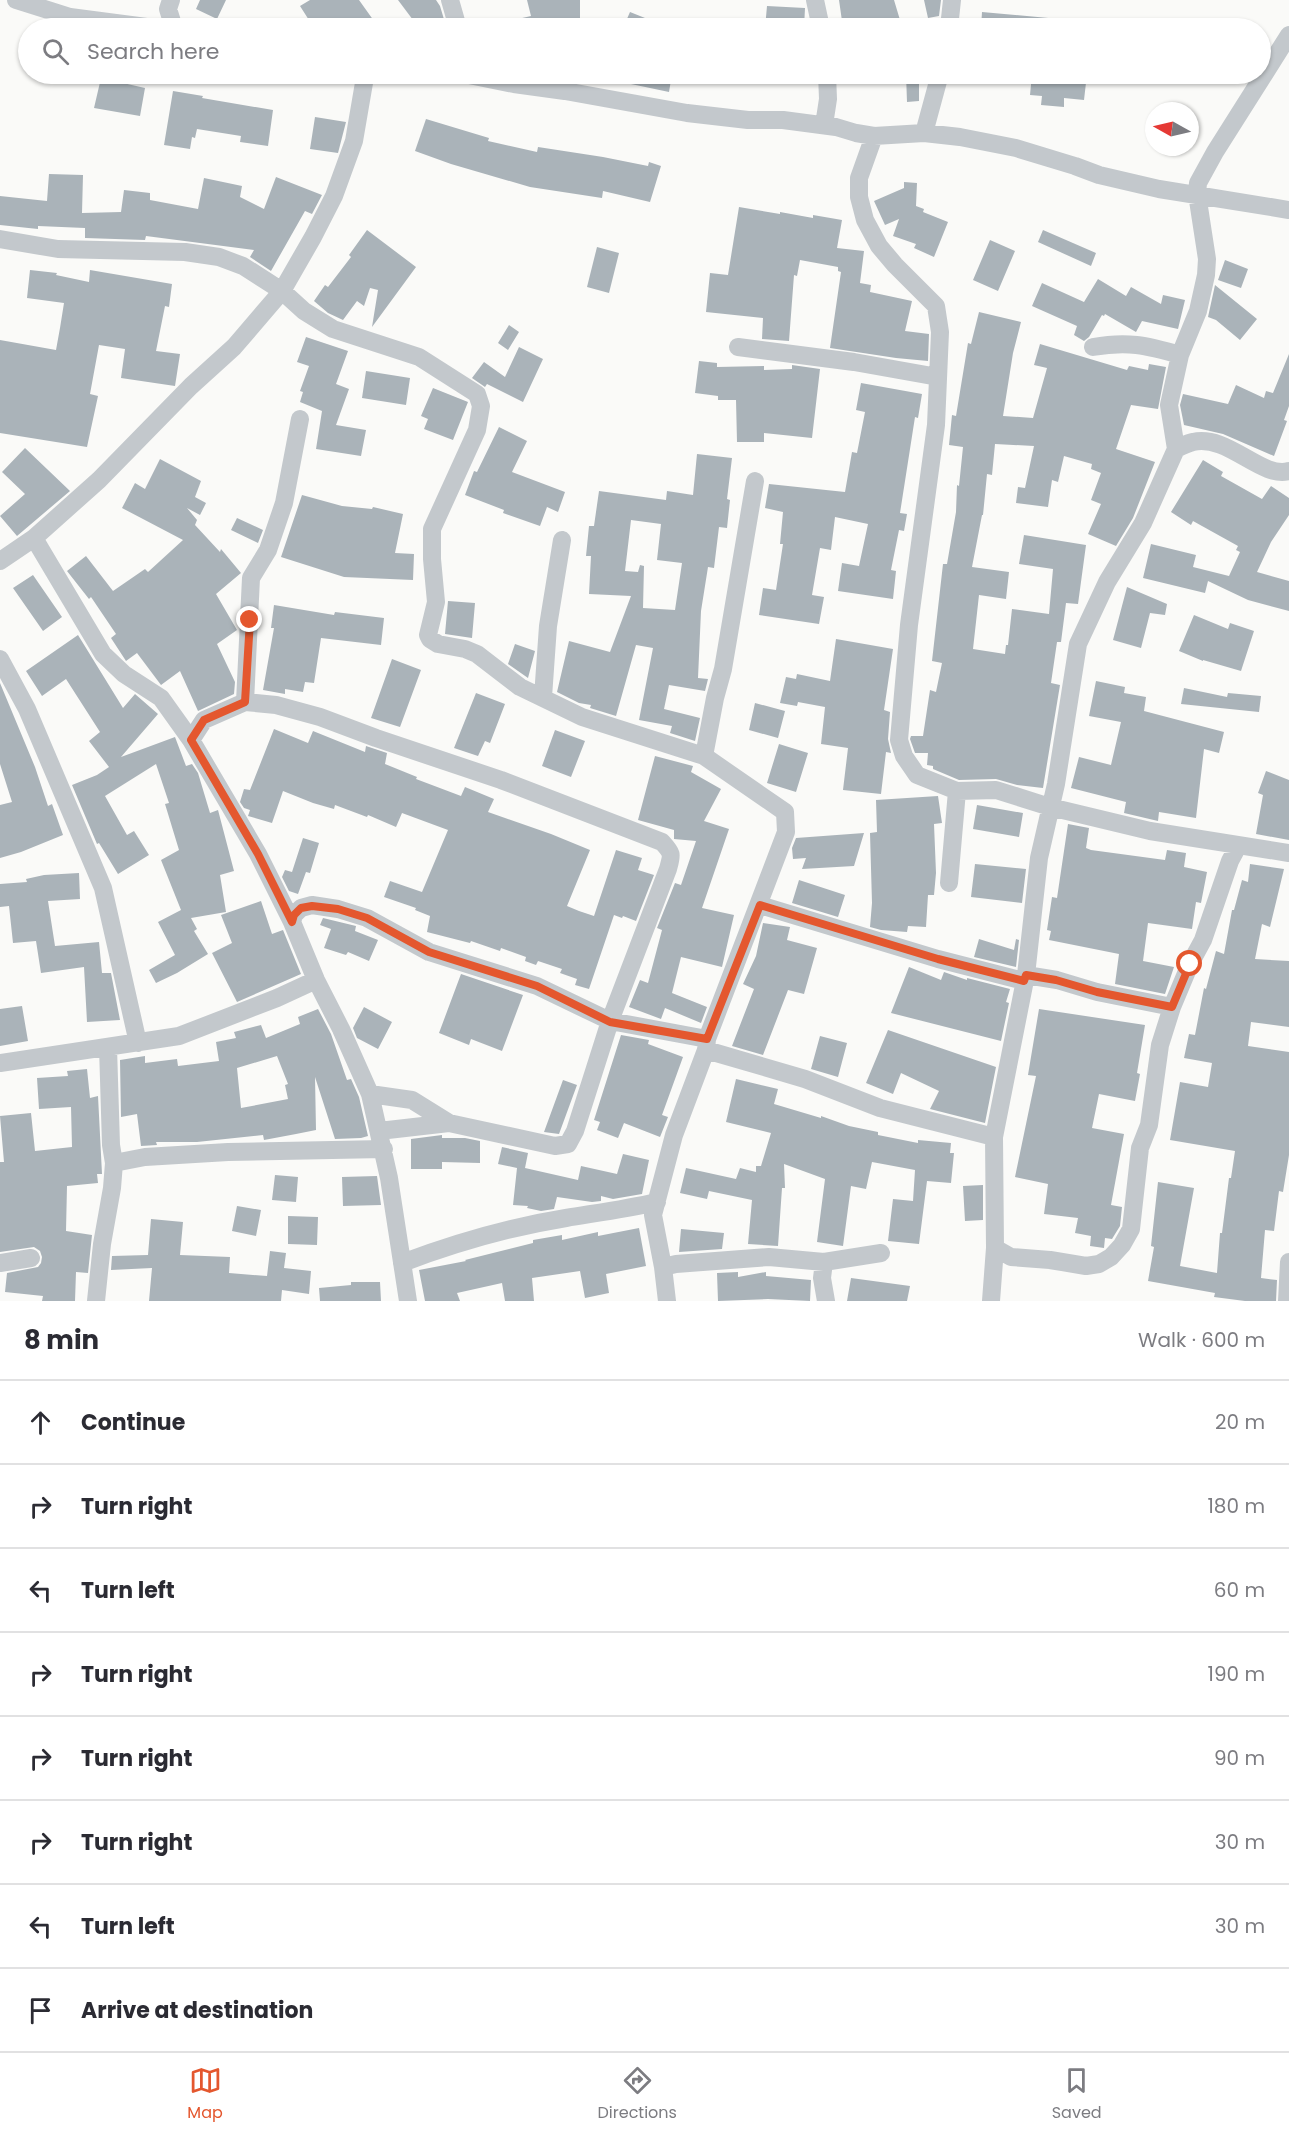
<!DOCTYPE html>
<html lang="en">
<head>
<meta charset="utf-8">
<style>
  :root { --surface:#fff; --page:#f7f7f7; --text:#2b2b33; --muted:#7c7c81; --line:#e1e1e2; --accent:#e4572e }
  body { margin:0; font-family:Poppins,sans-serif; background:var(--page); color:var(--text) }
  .compass { position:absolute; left:1145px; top:102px; width:54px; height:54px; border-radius:50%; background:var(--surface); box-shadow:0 2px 4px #0004; rotate:278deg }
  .stop { position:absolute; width:18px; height:18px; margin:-14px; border:4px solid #e4572e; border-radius:50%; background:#fff }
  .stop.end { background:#e4572e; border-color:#fff; box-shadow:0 2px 6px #0008 }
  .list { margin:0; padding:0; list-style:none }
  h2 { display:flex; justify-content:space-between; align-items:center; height:78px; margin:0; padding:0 24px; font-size:26px }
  h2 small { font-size:20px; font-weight:400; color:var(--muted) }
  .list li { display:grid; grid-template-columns:39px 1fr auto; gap:18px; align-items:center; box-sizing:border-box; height:84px; padding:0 24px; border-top:2px solid var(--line) }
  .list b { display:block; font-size:22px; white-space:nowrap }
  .list em { font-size:20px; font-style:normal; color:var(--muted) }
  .icon { flex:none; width:33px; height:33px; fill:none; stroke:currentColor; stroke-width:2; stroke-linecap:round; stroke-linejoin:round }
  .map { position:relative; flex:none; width:1289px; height:1301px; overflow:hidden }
  .search { position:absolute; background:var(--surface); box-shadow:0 2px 4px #0004; left:18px; right:18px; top:18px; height:66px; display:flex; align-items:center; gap:15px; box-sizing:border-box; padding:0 21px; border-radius:33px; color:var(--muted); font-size:22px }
  .sheet { height:750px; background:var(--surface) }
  nav { display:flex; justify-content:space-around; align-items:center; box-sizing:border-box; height:84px; border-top:2px solid var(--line); background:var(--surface); font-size:16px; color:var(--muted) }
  nav a { display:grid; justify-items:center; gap:3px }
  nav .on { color:var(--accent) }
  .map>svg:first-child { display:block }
  .building { fill:#aab3b9; fill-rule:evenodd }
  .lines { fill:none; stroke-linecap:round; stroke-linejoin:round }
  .minor { stroke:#c3c8cc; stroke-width:18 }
  .route { stroke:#e4572e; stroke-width:8 }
</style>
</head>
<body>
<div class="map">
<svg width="1289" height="1301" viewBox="0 0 1289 1301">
  <rect width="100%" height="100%" fill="#fafaf8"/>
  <path class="building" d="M200,0h26l-9,19 -21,-10z
    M310,0h49l20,28h-65l-14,-22z
    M398,0h38l4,6 6,20 -4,2h-23z
    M527,0h53v28h-79l-1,-5 31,-7z
    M839,0h55l6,20 -26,8h-31z
    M924,0h17l-2,16 -11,2z
    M767,6l38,2 -1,20h-39z
    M630,12l40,16h-47z
    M982,12l77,7v9h-78z
    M612,74h60l-3,18 -57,-12z
    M906,74h13v27l-12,1z
    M1032,74h55l-3,26 -20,-2v9l-23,-2 1,-9 -12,-1z
    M101,78l44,10 -5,28 -46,-8z
    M173,91l30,5 -1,2 71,12 -5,36 -28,-4 1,-6 -44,-7 -2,9 -3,-1 -2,12 -26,-4z
    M315,117l31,5 -8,31 -28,-4z
    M426,119l63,19 -1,3 49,11 1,-5 65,10 45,9 1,-4 12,4 -11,36 -47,-11 -1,7 -72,-11 -79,-23 -36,-13z
    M49,174l34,1 -1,38 39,-1 3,-22 26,3v7l48,9 6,-31 38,8 -2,11 24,12 12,-32 46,18 -10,19 -7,-3 -34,60 -21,-14 4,-7 -108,-14 -1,4 -60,-2v-10l-47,-2v3l-38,-4v-29l47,5z
    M904,182l13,1 -1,23 8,3 -1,3 25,10 -14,35 -20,-9 2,-4 -23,-8 6,-17 -14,6 -11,-24 30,-13z
    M739,207l41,7v-2l33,6v-3l29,5 -5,28 27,3 -4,32 11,2 -1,7 42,9 -7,30 24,3 -1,27 -32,-3 -66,-10 11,-76 -3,-1v-4l-38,-7 -3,16 -3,-1 -5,66 -27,-2 1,-21 -57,-6 4,-39 18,2z
    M367,230l49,37 -44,60 6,-37 -8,-2 -6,18 -7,-5 -14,19 -15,-7 -14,-12 11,-16 3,2 23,-30 -2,-2z
    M1043,230l53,23 -5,13 -53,-24z
    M990,240l25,11 -17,40 -25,-11z
    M597,247l22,6 -10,40 -22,-6z
    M1225,260l23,9 -7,19 -23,-8z
    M30,270l27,3 -1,2 33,7 1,-12 82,14 -3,23 -4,-1 -9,45 24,3 -5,32 -54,-8 4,-29 -26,-4 -9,49 8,2 -11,51 -87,-14v-93l56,10 4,-22 4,-25 -37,-5z
    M1098,279l28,17 5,-9 30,17 2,-9 22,5 -7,29 -36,-8 -6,11 -31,-18 -1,2 -2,-1 -13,22 -5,4 -10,-6 3,-9 -45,-20 10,-23 42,19z
    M1215,285l42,34 -17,21 -24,-20 -8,-3z
    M979,312l42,10 -8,31 -10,63 30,2 14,-50 -13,-3 6,-21 87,26 2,-4 19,4 1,-6 17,3 -8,42 -27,-4 -15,44 39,13 -22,56 -17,28 -28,-12 13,-30 -10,-4 10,-27 -10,-4 1,-5 -28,-8 -6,26 -6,-2 -4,27 -32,-4 2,-16 7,1 9,-42 -39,-2 -3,31 -5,-1 -4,41h-1l-10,52 37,5 -3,27 -27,-4 -6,54 32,5 1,-9h2l4,-36 37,5 4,-45 -34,-5 5,-29 62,10 -8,59 -12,-1 -5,39h-4l-6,41 9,2 -17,103 -26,-3 -21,-6 -37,1 -26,-11v-3l-6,-1 1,-12h-13l-5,-14 1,-3h12l7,-46 6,2 6,-29 -10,-2 11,-97h4l9,-52 1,-27 2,1 4,-39 -14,-2 3,-30 4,1 12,-73 3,1z
    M509,325l10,7 -11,18 -10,-7z
    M306,337l42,14 -12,33 13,5 -13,36 30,5 -5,26 -45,-7 6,-38 -22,-9 3,-10 -3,-1 9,-25 -12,-4z
    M519,347l24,12 -20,43 -36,-18 -2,3 -13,-9 12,-16 21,15z
    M1289,354v52l-5,14 3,1 -13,35 -51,-22 -39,-9 -4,-20 3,-11 45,10 8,-19 28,13 2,-7 7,2z
    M699,361l18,2v4l47,-1v4l28,-1v-4l28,4 -8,69 -48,-5v9h-27l-1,-42h-18v-4l-23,-3z
    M366,371l44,7 -4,27 -44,-7z
    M861,383l61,11 -4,24 -3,-1 -15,96 7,1 -3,17 -5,-1 -8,40 5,1 -3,28 -55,-8 4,-28 17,3 9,-42 -33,-7 -4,33 -11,-2 -8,47 12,2 -5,27 -60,-9 4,-27 13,2 7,-46h-3l3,-32 -18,-4 4,-24 76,8 7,-40 5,1 8,-41 -9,-2z
    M433,388l35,14 -15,38 -29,-11 4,-10 -7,-3z
    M499,427l28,14 -15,31 53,20 -7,20 -11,-5 -7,19 -37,-13 1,-3 -39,-15 9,-24 3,1z
    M25,448l45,43 -53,45 -17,-20 25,-22 -23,-22z
    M697,454l35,4 -5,41 3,1 -3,28 -8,-1 -5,41 -6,-1 -7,44 -3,67 10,1 -3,12 -36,-6 -5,24 36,9 -5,23 -25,-8 2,-7 -33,-6 14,-72 -17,-3 -20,71 -26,-8 1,-3 -12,-2 -22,-11 12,-51 41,11 21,-56 -42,-2 2,-38h-5l3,-30h5l5,-35 67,9 1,-9 26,4zM631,520l30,4 -4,36 25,3 -7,47 -32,-2 1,-42 -4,-1 -2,7 -13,-1z
    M160,459l41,22 -6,16 11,6 -6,12 -13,-7 10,12 -2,5 25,27 1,-3 20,24 -25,21 21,36 -20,14 18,38 -1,12 -36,17 -18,-40 -19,14 -24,-32 -11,8 -15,-23 5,-4 -25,-37 -2,2 -22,-28 19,-15 27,35 32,-22 3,3 35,-32 -61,-32 13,-25 10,6z
    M1203,460l20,12 -2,4 41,23 9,-13 18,12v17l-18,27 -14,30 32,9v30l-41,-11 -40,-19 -3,12 -62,-15 8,-34 45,11 -3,12 36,9 11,-24 -4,-2 2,-4 -45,-25 -2,4 -20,-13z
    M302,495l40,11 30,3 1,-2 30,7 -8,39 19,1 -1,26 -69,-3 -63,-20z
    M237,518l26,12 -5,13 -27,-13z
    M33,575l29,42 -19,14 -30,-43z
    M1127,587l40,17 -2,11 -15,-2 -9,35 -28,-8z
    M448,601l27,2 -3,35 -27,-4z
    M274,605l60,10 1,-3 49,6 -3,27 -60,-7 -7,45 -9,-1 -2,10 -18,-3v5l-22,-4 11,-62h-3z
    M1194,615l34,14 2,-6 24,8 -13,40 -38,-11v1l-24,-10z
    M78,635l45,73 12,-14 23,20 -37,43 54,-20 11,29 6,-2 6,9 12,40 8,-3 16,61 -14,4 6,37 -35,6 6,11 -3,2 14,23 -31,19 -21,10 -7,-13 26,-15 -17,-33 23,-12 -20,-50 18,-10 -14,-46 4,-1 -13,-39 -51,32 22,39 7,-4 15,24 -31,19 -19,-31 -2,1 -25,-59 25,-10 12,-8 -20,-26 11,-9 -34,-53 -24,17 -16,-25z
    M836,639l57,10 -9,61 6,2 -2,27 3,14 -5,-1 -5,42 -38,-4 5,-42 -27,-4 4,-37 -27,-5 -1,4 -17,-3 6,-26 10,2 1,-5 33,7z
    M515,644l20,7 -7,27 -20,-14z
    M392,659l29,11 -21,57 -29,-9z
    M1096,681l29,6 -1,6 22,4 -2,14 80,21 -5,21 -15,-4 -8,69 -37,-6 -1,9 -34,-8 2,-11 -55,-14 8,-31 32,8 10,-43 -32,-6z
    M0,683l35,84 13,39 4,-2 11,31 -42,17 -21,6v-53l12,-3 -12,-38z
    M1184,688l43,9 1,-4 33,3 -2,16 -78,-8z
    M476,693l29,11 -15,39 -5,-2 -7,15 -24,-8z
    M755,703l30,8 -7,27 -29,-8z
    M274,729l34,14 5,-12 52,21 1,-6 21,7 -2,11 32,13 -1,2 45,17 4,-9 29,12 -6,13 63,22 39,16 -23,56 12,5 15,5 22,-66 26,8 -4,12 16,5 -18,46 -13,-5 -1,2 -8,-3 -25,74 -14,-4 2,-6 -17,-6 2,-4 -24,-8 -2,4 -11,-4 1,-4 -25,-9 -1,3 -29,-10 -1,2 -43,-11 3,-16 -15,-6 1,-2 -32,-11 6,-16 32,11 26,-62 -46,-17 -6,14 -28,-12 -1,2 -32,-12 -1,4 -21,-6 -30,-12 -11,32 -24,-7 2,-6 -6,-2 -4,-6 4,-13 6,1z
    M555,730l30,11 -14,36 -29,-11z
    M779,744l29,9 -12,39 -29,-9z
    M655,756l38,10 -2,6 30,17 -17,32 25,8 -27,79 32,7 -12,52 -41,-10 -9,36 35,14 -6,16 -36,-15 -4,11 -32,-12 11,-27 8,3 14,-53 -5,-2 18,-45 6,2 15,-44 -22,-2v-9l-36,-10z
    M1266,771l23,9v60l-33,-6 7,-39 -5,-2z
    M938,796l4,27 -8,1 2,49 -2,22h-6l-2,32 -18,-1 -1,6 -26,-2 -11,-3 2,-24 -2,-70 7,-1 -1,-32z
    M977,805l46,8 -4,24 -46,-8z
    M1068,824l21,4 -3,20 5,2 74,10 2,-10 19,3 -2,14 23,5 -6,31 -5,-1 -4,27 -44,-6 -5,38 31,6 -9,27 -50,-10 4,-30 -70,-14 2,-9 -4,-1 5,-33 5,1z
    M864,833l-10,33 -52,3 4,-11 -13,1 -1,-11 4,-10z
    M303,838l16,5 -9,30 -4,-1 -8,22 -9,-3 -7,-14 3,-7 7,2z
    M975,864l51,5 -4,34 -51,-6z
    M1250,864l34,5 -14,58 -8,-3 -7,35 34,2v66l-38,-5 -3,24 41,6v103l-6,37 -4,-1 -5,40 -9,-1 -4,48 16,2 -1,21h-31l-31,-4 1,-4 -67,-12 6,-34 -3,-1 7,-64 36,6 -14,78 37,7 3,-40h2l7,-55h2l4,-27 -65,-11 10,-58 28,5 4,-24 -28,-5 5,-24 6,1 9,-47 2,1 10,-38 8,3 8,-44h2l8,-30 6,2z
    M79,873l1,26 -32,2 7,45 44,-4 3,31h9l9,47 -33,2 -3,-55 -43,6 -5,-32 -23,2 -4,-37 -9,1v-23l27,-2 -1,-3 18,-4z
    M799,880l46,15 -7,22 -46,-14z
    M261,901l11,33 11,-4 18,44 -64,28 -25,-49 20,-10 -11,-28z
    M323,918l33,8 -1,5 23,9 -9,21 -21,-9 -2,3 -22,-7 7,-19 -11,-4z
    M763,923l27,4 -3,13 30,8 -13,46 -16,-4 -25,65 -31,-9 22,-57 -11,-5 13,-28z
    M979,939l35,11 2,-11 3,1 -3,27 -42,-10z
    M909,967l32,13 3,-8 23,8v-2l43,11 -4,13 3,1 -8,38 -110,-28z
    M461,974l62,21 -21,56 -31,-12 -2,6 -30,-12z
    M22,1006l6,35 -28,5v-37z
    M364,1007l28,15 -14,27 -21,-11 -4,-10z
    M318,1009l13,25 16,46 4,-1 8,18 9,39 -7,2 -26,1 -20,-62 1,53 -20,4 -32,6 -1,-5 -66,7h-41l1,3 -16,1 -4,-32 -16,3 -1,-57 25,-4v7l32,-4 1,7 41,-5 -3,-19 20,-4 -2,-6 27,-7 5,13 34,-14 -2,-7zM277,1056l11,28 -3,1 3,14 -47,9 -4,-40z
    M1039,1009l106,16 -8,48 3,1 -5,27 -36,-7 -7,34 32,6 -13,71 11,2 -2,19 -8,13 -7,-1 -1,10 -14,-2 1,-10 -16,-3 3,-15 -34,-4 4,-30 -33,-7 21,-101 -8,-1z
    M888,1030l108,37 -11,56 -55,-14 9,-18 -38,-18 -8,21 -27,-11z
    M621,1035l28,5 -1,4 35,13 -21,58 6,2 -8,20 -36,-14 -6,15 -21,-8 3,-8 -6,-2z
    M820,1036l27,7 -9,34 -27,-8z
    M87,1069l3,29 8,-2 4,78h-5l1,9 -31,3 -1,45 26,4 -4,38 -12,-1 -1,29h-33l1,-5 -38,-4 2,-19 31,-6 3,-4 1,-6 -2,-6 -6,-4 -34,5v-90h4l-4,-46 31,-3 4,38 37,-4 -1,-40 -32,2 -2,-31 31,-2 -1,-5z
    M736,1079l42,10 -4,15 47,14v-2l28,10 29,6v3l40,8v-3l33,3 -1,10h4l-3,30 -24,-2 -8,63 -31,-3 5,-42 20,2 2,-31 -43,-8 -6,27 -15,-3 -8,60 -26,-4 8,-63 -41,-15 1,24h-3l-4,58 -30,-2 4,-44 -43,-9 -2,8 -27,-6 6,-25 50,11 4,-11 16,4v-6h5l10,-33 -45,-11z
    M563,1080l14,5 -18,49 -15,-2z
    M442,1135v3h23l15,3v22l-38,-1v7h-31v-30z
    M502,1147l26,6 -3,15 53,12 3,-14 36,8 6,-20 26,6 -7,34 -29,5 -12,-3v5l-9,1 -35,-5 -3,12 -13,2 -14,-3 1,-2 -15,-1 4,-37 -19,-4z
    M275,1175l23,2 -2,25 -24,-2z
    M377,1176l4,29 -38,1 -1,-29z
    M983,1185v35l-18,1 -2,-35z
    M237,1206l24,4 -5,26 -24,-5z
    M288,1216l30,1 -1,28 -29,-1z
    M151,1219l32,3 -3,33 50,2 -1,16 38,3 3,-25 16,2 -2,15 27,3 -2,23 -27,-4 -1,11h-132l3,-33 -41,2 1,-14 36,-1z
    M639,1228l7,38 -40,8 3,19 -24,5 -5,-27 -48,7 2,23h-29l-3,-18 -45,10 3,8h-35l-6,-31 47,-9 -1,-1 68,-17v-3l29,-5v5l36,-8v4z
    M681,1229l43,4 -2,16 -43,3z
    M738,1272v5l28,-5v4l45,4 -1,21 -42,-2 -50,2 -1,-28z
    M851,1278l59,8 -3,15h-60z
    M351,1282h29l1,19h-61l-1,-13 32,-3z"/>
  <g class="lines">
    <path class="minor" d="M16,0l54,17 84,11
      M171,0l-3,9 6,19
      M450,0l8,28
      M815,0l6,28
      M949,28l3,-28
      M464,74l50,10 51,7 122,22 61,7h35l53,7 20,6 18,3 50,-3 36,4 56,11 59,18 24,9 60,14 130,21
      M824,125l4,-26 -1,-25
      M924,133l16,-59
      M874,136l-15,42v19l6,23 14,26 16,19 41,41 4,26 -4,93 -27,200 -10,115 5,16 13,19 40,16 39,-1 54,17 100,24 139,22
      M0,239l58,10 127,3 34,5 24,9 39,25 22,20 29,18 86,28 58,37 4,12 -4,24 -45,99v30l4,43 -8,33 2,4 8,5 27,5 12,5 43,33 62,30 122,39 81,56 1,20 -79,207 -1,11 -32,85 -21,80 10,52 4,34
      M738,347l116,15 84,15
      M1093,347c34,-6 53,-2 87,8
      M1176,449c5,-2 11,-6 17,-7 35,-8 68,37 96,29
      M34,538l69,116 21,20 37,24 30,42 67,114 34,68 24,58 25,49 29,65 19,84 19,123
      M0,561l34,-23 65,-58 92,-94 43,-39 48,-56 31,-54 21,-41 20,-55 11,-64 3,-3
      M0,659l27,50 76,179 35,155
      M543,697l5,-71 14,-86
      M245,702l6,-124 17,-28 16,-47 16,-84
      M191,740l13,-20 41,-18 31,3 44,12 56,21 125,42 161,62c11,12 10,12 6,27l-58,152 -35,110 -7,13 -13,2 -106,-23 -37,-23 -42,-6
      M704,756l11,-58 8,-29 32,-188
      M949,883l8,-92
      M760,905l178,54 86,22
      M292,922l2,-7 7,-7 11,-3 26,4 29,9 62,34 108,34 73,35 97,18
      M1026,975l31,5 40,12 75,15
      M706,1050l99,29 75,29 114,29
      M0,1063l179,-27 98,-38 39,-18
      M379,1131l70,-8
      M114,1163l31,-6 83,-5 156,-3
      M995,1248l16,9 39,3 36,6 13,-2 12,-7 11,-12 9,-16 9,-81 9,-23 11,-80 12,-38 18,-43 13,-24 27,-79 8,-15
      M824,1262l-2,16 4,23
      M0,1263l31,-5
      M402,1263c53,-20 108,-36 164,-45 30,-5 60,-9 91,-16
      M663,1267l13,-3 93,-7 55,5 57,-9
      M96,1301l6,-57 10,-56 2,-25 -3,-18 -3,-98
      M991,1301l4,-53 -1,-111 32,-162 13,-117 17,-74 22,-140 29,-62 36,-59 33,-74 -7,-44 11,-50 18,-44 8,-36 1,-16 -10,-65 1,-11 17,-31 74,-117
      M1287,1301l2,-39"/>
  </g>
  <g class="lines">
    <path class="route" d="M250,620l-5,82 -41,18 -13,20 67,114 34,68 2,-7 7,-7 11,-2 26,3 29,9 62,34 108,34 73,36 97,17 53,-134 178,54 86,22 2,-6 30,5 41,12 75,15 18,-43"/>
  </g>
</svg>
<svg class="compass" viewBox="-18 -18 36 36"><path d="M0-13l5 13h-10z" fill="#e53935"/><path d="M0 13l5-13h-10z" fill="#7c7c81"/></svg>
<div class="stop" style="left:1190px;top:964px"></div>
<div class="stop end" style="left:250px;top:620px"></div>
<div class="search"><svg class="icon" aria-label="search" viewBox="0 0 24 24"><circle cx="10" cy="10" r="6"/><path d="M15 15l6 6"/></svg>Search here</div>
</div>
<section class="sheet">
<h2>8 min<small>Walk · 600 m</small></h2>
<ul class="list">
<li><svg class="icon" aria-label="ahead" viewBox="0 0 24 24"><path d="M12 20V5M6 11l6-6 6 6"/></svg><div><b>Continue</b></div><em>20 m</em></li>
<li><svg class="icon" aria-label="right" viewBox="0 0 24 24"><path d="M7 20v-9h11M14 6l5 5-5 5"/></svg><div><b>Turn right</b></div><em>180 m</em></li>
<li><svg class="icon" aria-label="left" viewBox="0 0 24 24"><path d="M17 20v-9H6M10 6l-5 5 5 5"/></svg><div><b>Turn left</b></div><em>60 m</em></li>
<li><svg class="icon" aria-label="right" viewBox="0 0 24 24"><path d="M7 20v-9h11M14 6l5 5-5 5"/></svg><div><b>Turn right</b></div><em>190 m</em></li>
<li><svg class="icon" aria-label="right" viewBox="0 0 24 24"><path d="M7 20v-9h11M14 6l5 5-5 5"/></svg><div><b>Turn right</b></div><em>90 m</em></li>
<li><svg class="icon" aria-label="right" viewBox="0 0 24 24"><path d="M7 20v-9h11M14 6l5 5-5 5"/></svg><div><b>Turn right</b></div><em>30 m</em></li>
<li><svg class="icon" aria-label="left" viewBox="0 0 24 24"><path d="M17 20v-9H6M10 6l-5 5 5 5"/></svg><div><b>Turn left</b></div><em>30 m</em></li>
<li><svg class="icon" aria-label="arrive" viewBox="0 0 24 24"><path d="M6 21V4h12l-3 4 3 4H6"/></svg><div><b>Arrive at destination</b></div></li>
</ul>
</section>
<nav>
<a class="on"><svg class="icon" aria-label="map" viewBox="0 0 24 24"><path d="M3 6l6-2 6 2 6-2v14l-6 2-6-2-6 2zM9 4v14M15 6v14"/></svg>Map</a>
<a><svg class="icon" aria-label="directions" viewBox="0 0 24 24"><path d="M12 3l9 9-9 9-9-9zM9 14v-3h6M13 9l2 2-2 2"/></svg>Directions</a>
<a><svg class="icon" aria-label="saved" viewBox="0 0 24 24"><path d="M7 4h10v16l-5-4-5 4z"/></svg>Saved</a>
</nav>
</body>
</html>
